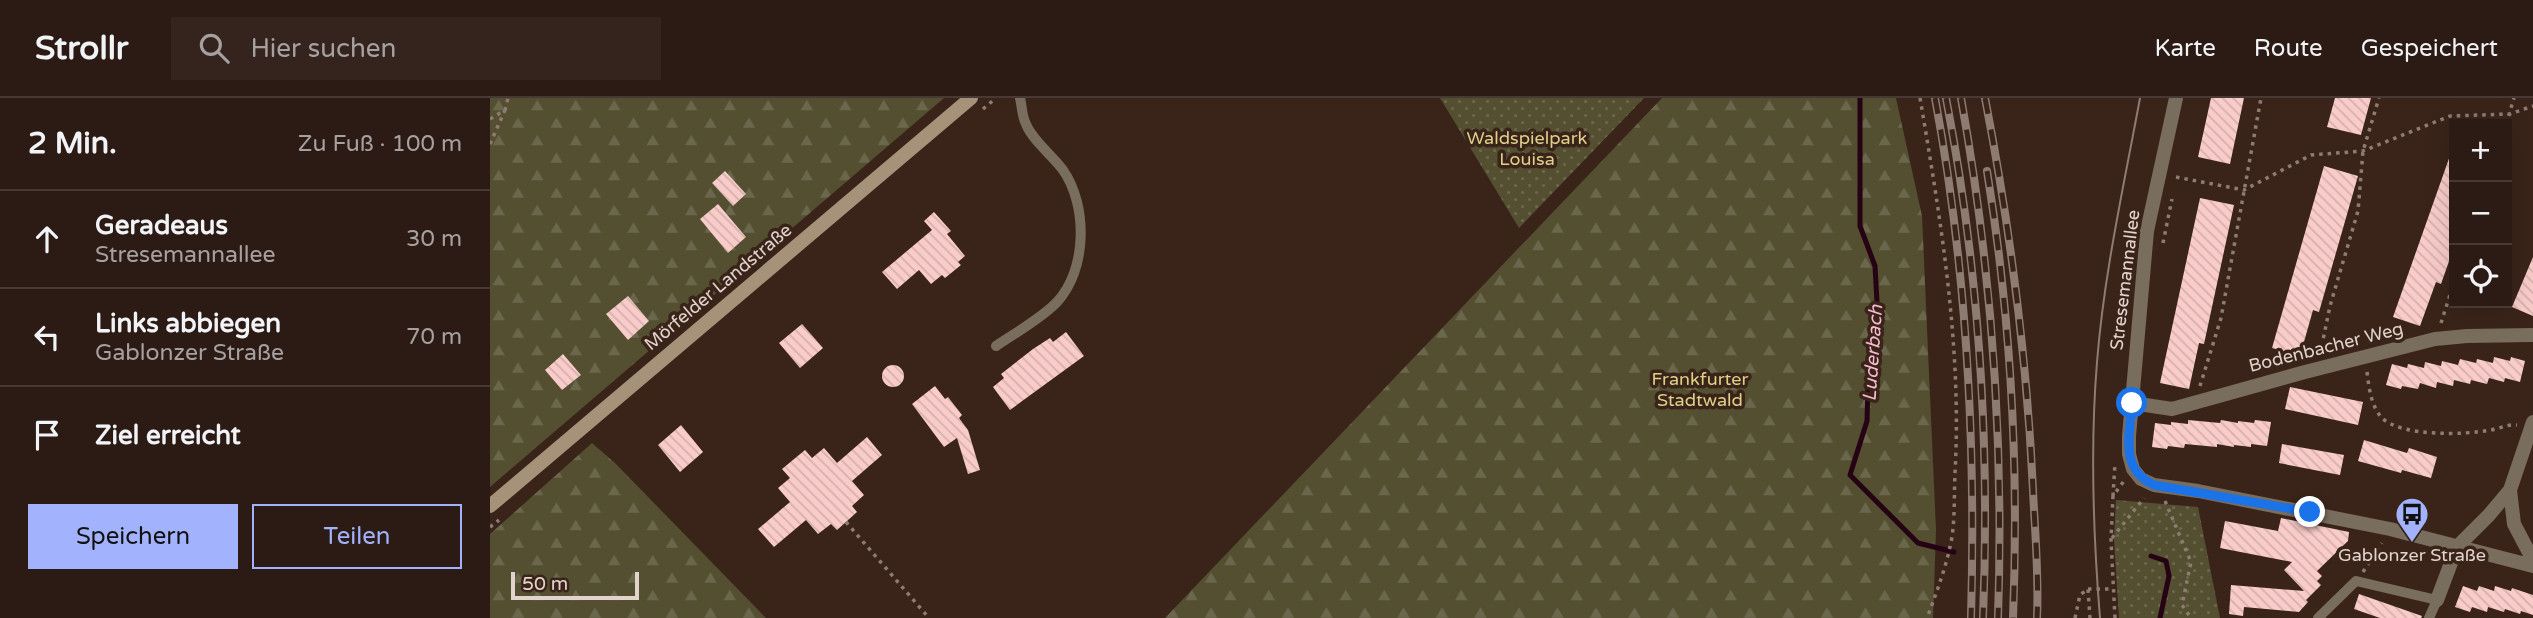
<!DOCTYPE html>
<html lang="de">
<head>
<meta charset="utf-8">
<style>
  :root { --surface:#2c1b14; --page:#34241d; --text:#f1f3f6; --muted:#a6a1a0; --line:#483934; --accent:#a2b2fd }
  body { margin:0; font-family:"Varela Round",sans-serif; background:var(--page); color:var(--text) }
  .controls { position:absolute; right:21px; top:21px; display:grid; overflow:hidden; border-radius:0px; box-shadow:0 7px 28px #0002 }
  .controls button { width:63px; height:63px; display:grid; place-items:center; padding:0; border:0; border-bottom:2px solid var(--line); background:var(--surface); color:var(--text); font:35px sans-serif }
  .scale { position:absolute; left:21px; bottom:18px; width:128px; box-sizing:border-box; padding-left:7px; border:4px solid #e2d3cc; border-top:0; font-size:19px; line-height:24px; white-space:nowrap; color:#e2d3cc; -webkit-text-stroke:5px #3a241a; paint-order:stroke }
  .stop { position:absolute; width:21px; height:21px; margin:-16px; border:5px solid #1a73e8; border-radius:50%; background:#fff }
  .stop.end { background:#1a73e8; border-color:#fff; box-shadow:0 2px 7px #0008 }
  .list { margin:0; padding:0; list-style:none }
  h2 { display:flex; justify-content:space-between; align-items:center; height:91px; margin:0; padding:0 28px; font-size:30px }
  h2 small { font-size:23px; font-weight:400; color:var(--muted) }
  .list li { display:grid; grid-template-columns:46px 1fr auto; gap:21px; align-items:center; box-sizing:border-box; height:98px; padding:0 28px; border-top:2px solid var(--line) }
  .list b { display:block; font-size:26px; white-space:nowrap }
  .list p { margin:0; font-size:23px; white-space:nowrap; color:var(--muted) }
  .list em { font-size:23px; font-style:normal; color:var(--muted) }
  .actions { display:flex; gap:14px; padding:21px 28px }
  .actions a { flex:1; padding:16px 0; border:2px solid var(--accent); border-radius:0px; text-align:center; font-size:24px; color:var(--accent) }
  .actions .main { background:var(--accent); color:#111 }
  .icon { flex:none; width:38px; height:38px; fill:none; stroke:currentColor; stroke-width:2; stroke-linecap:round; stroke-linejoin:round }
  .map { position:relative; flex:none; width:2043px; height:520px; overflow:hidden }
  header { display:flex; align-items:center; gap:42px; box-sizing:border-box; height:98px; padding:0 35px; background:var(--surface); border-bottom:2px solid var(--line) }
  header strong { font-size:33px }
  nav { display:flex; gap:38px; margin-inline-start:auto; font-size:24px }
  .search { width:490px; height:63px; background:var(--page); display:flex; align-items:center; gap:18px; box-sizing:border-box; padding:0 24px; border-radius:0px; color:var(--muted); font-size:26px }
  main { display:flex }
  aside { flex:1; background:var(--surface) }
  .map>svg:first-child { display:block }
  .forest { fill:url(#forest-firs) }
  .park { fill:url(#park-dots) }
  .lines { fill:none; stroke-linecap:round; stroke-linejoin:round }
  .stream { stroke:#250314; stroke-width:5 }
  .building { fill:url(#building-back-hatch) }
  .path { stroke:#8e7c73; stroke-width:3.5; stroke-dasharray:3.5 5; stroke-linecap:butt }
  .lane { stroke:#796d5d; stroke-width:10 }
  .street { stroke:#796d5d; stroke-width:14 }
  .secondary { stroke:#a69279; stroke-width:14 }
  .tram { stroke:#8e7c73; stroke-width:2 }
  .rail-casing { stroke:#8e7c73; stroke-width:8 }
  .rail { stroke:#3a241a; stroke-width:5; stroke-dasharray:16; stroke-linecap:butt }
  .route { stroke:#1a73e8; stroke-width:9 }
  .labels { text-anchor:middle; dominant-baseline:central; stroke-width:7; stroke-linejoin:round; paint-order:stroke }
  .park-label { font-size:18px; fill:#dcd189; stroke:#3a241a }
  .street-label { font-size:18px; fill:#e2d3cc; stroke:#3a241a }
  .poi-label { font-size:18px; fill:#e2d3cc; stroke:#3a241a }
  .water-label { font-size:19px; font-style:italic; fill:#f6bad1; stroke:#3a241a }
</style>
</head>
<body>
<header>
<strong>Strollr</strong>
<div class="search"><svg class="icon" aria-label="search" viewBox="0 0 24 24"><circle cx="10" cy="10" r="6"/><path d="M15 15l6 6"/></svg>Hier suchen</div>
<nav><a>Karte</a><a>Route</a><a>Gespeichert</a></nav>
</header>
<main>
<aside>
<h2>2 Min.<small>Zu Fuß · 100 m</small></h2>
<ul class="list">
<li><svg class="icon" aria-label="ahead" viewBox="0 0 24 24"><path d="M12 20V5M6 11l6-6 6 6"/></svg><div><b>Geradeaus</b><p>Stresemannallee</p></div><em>30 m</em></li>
<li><svg class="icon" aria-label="left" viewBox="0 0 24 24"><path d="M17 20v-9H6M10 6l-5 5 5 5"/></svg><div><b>Links abbiegen</b><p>Gablonzer Straße</p></div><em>70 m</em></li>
<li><svg class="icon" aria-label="arrive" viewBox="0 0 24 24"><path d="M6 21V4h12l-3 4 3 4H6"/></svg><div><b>Ziel erreicht</b></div></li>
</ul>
<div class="actions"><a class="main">Speichern</a><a>Teilen</a></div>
</aside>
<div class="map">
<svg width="2043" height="520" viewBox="0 0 2043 520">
  <defs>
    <pattern id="forest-firs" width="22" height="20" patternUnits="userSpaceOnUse" patternTransform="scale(1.75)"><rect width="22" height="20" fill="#534f30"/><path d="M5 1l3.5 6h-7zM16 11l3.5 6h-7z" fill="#6b674d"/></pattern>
    <pattern id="park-dots" width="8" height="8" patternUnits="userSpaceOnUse" patternTransform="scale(1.75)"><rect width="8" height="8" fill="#534f30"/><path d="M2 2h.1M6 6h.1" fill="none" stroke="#6b674d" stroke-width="1.8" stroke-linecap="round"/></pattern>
    <pattern id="building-back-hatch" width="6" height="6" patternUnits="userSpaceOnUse" patternTransform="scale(1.75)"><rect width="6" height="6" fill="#f9ccca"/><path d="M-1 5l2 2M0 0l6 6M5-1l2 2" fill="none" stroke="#d5b0ae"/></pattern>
  </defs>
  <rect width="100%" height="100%" fill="#3a241a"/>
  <path class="forest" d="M0,0h454l-454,389z
    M1172,0h234l26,118 14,314 -3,88h-768z
    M102,345l23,20 151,155h-276v-84z"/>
  <path class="park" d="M950,0h204l-125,130z
    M1626,402l82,7 22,111h-101l-5,-79z"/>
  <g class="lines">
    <path class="stream" d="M1370,0v128l15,40 2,36 -9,82 -1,37 -17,54 68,68 36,9
      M1661,458l15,5 3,15 -9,42"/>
  </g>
  <path class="building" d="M1721,0h33l-14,66 -32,-7z
    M1845,0h36l-10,37 -34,-8z
    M1962,52l2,1v96l-13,37 -5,-2 -16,44 -27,-9z
    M1834,68l34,10 -39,136 -6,-2 -13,46 -28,-8z
    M235,73l21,23 -13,12 -21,-23z
    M1710,100l34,7 -30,139 -5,-1 -10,46 -29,-6z
    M228,106l28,33 -18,16 -28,-34z
    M444,114l17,19 -4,3 18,22 -7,6 3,3 -16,13 -3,-3 -11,9 -12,-14 -22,19 -15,-17 50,-42 -8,-9z
    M2043,159v59l-21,-9z
    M138,198l21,25 -21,19 -22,-26z
    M312,226l21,24 -23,20 -21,-25z
    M576,234l18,24 -74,54 -17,-23 11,-9 -3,-4 32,-25 17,-11 3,4z
    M73,256l18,21 -19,15 -17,-20z
    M2004,259l16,4 1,-4 14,4 -5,21 -15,-4 -1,4 -15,-4 -2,6 -16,-4 -1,4 -16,-4 -1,6 -16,-4 -1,6 -16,-5 -2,6 -16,-3 -1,3 -15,-4 6,-21 15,4 1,-4 16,4 1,-6 16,4 1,-5 16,4 2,-6 16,4 1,-4 16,4z
    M392 278a11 11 0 1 1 22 0a11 11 0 1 1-22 0Z
    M445,288l10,13 3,-2 14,18 -3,3 9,12 12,40 -12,4 -11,-36 -13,9 -32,-43z
    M1800,289l73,15 -5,23 -73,-16z
    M1698,322l32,3 1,-3 17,3v-2l16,2 1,-3 16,2 -4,24 -16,-2v3l-17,-2v2l-17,-3v3l-32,-3 -1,4 -16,-2 -1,3 -15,-2 3,-24 16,2v-3l17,2z
    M191,327l22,27 -23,20 -22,-27z
    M377,339l15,18 -30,26 12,14 -12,11 5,6 -20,18 -6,-6 -13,10 -12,-14 -32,27 -16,-18 32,-27 -12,-14 12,-10 -8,-9 23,-19 7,8 12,-10 13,15z
    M1874,342l43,13 2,-5 28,9 -6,21 -29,-8 -1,3 -43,-12z
    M1792,346l62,11 -4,20 -61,-12z
    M1791,420l68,14 -1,9 -31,30 5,5 -5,5 4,4 -15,15 2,2 -9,10 -55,-5 -1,9 -14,-2 2,-29 73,6 -20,-21 8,-8 -72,-14 5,-27 53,10z
    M1973,488l14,5 2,-5 15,5 1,-5 16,5 1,-3 21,7v20l-12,-4 -1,3 -15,-5 -1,3 -16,-5 -1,5 -15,-5 -2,5 -15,-5z
    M1869,496l63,22 -1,2h-41l-26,-9z"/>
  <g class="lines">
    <path class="path" d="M1430,0c21,123 42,250 35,375 -1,21 0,43 -3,64 -5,28 -15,54 -25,81
      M493,11l13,-11
      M0,21l15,-9 3,-12
      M2016,26l8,-26
      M0,46l15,-34
      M1686,79l68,13 67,-35 52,-4 87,-35 60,-2 23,-8
      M1673,145l9,-44
      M1951,225l13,-41
      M1832,257l1,-15 7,-34 28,-95 5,-60 16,-53
      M1877,274c2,16 4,34 15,46 20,19 83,17 108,12 9,-1 17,-6 27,-5
      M1710,288l21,-68 40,-220
      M1623,398l2,-33
      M1675,403l26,61 -9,43 9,13
      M356,424l83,96
      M0,429l9,-7
      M1622,440l32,-40
      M1873,474l19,-29
      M1598,491h25
      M1585,520l5,-23 8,-6 2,29
      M1625,520l-4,-78 2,-44 11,-15"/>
    <path class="lane" d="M506,248c19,-13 46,-28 61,-44 30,-32 31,-96 6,-132 -10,-14 -31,-30 -37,-46 -4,-7 -4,-18 -6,-26
      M1828,520l38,-37 81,19 -8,18"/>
    <path class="street" d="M1686,0l-29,133 -18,205v18l4,15 8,10 13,6 44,6 192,38 143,37
      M1642,305l40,6 133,-37 130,-33 32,-3 66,-1
      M2020,392l4,34 19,36
      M1947,502l20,-53 32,-32 21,-25 23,-68"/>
    <path class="secondary" d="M0,408l481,-408"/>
    <path class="tram" d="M1610,520c-7,-86 -10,-171 -3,-256 7,-89 27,-177 43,-264"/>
    <defs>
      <path id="rail" d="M1445,0c32,171 41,346 36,520
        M1456,0c33,170 44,347 37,520
        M1471,0c31,172 43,346 37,520
        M1495,0c25,129 42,261 48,392 2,43 6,85 4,128
        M1497,73c24,147 32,298 26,447"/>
    </defs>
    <use href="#rail" class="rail-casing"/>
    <use href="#rail" class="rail"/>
  </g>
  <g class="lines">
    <path class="route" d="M1642,305c-2,32 -13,66 22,82l156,27"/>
  </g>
  <defs>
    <symbol id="bus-pin" viewBox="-11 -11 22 30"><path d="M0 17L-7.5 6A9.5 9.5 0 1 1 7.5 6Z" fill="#a2b2fd" stroke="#3a241a"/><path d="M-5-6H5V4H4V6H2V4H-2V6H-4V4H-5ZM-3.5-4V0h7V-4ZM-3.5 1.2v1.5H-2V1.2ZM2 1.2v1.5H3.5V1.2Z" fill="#111"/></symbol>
  </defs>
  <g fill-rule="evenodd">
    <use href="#bus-pin" x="1903" y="397" width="38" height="52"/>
  </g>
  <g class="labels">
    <g class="park-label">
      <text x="1037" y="40">Waldspielpark<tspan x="1037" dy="21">Louisa</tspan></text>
      <text x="1210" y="281">Frankfurter<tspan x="1210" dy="21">Stadtwald</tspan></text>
    </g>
    <g class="street-label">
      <text transform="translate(1635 182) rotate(-83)">Stresemannallee</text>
      <text transform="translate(228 189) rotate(-40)">Mörfelder Landstraße</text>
      <text transform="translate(1836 249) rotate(-14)">Bodenbacher Weg</text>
    </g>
    <g class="poi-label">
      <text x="1922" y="457">Gablonzer Straße</text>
    </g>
    <g class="water-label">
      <text transform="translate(1383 255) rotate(-86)">Luderbach</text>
    </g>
  </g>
</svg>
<div class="controls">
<button>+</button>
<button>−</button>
<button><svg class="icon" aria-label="locate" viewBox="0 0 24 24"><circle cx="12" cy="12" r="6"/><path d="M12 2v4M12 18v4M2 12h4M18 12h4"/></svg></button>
</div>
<div class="scale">50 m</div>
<div class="stop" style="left:1642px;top:305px"></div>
<div class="stop end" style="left:1820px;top:414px"></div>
</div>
</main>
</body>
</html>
